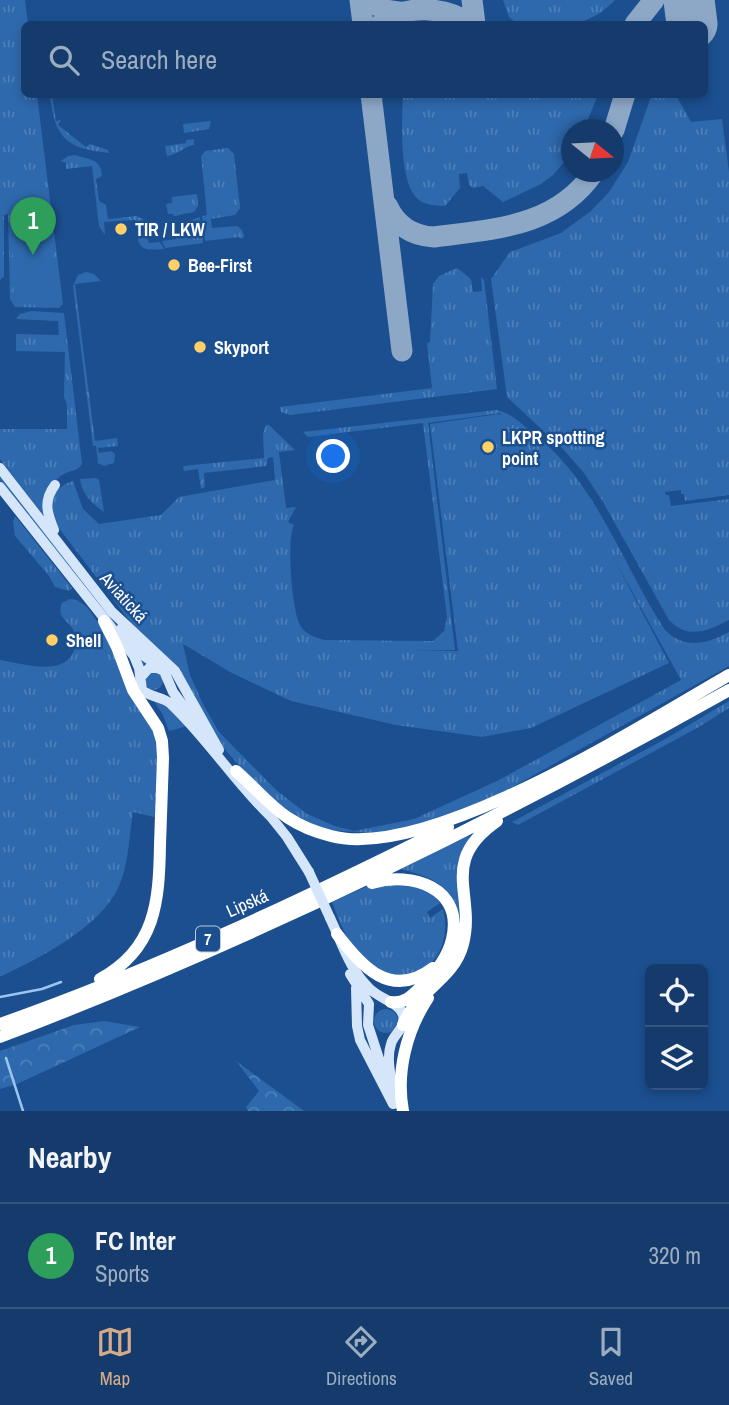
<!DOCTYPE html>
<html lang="en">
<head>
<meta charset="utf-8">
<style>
  :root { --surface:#143b6b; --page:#214673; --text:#f1f3f6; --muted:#9dadc1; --line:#33557e; --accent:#d6ab8b }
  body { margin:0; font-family:"Archivo Narrow",sans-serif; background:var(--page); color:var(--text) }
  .controls { position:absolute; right:21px; bottom:21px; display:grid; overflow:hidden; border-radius:10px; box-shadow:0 4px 10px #0003 }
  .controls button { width:63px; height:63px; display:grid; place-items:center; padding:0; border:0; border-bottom:2px solid var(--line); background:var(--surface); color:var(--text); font:35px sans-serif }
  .compass { position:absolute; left:561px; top:119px; width:63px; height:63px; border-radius:50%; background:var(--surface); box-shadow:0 4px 10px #0003; rotate:108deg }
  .you { position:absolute; left:334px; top:457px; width:24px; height:24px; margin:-18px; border:5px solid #fff; border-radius:50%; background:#1a73e8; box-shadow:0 0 0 10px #1a73e833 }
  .badge { display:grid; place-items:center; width:46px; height:46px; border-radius:50%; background:var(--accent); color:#fff; font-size:23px; font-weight:700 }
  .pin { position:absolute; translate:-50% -58px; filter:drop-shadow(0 2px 4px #0008) }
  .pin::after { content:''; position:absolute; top:37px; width:24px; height:21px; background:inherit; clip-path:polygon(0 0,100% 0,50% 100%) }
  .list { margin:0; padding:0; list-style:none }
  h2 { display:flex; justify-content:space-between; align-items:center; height:91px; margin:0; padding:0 28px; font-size:30px }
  h2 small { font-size:23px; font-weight:400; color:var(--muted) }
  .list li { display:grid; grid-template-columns:46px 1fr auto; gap:21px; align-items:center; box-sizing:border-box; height:105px; padding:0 28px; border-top:2px solid var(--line) }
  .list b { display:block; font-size:26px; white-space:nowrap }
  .list p { margin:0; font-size:23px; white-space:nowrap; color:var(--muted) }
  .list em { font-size:23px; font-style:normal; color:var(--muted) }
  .icon { flex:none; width:38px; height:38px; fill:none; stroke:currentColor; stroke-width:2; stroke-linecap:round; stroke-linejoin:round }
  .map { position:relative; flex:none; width:729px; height:1111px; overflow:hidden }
  .search { position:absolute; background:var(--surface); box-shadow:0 4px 10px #0003; left:21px; right:21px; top:21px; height:77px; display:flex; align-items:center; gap:18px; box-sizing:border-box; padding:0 24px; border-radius:10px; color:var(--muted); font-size:26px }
  .sheet { height:196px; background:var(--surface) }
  nav { display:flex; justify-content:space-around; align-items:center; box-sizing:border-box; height:98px; border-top:2px solid var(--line); background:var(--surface); font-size:19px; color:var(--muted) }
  nav a { display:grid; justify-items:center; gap:4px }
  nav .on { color:var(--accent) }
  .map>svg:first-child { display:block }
  .grass { fill:url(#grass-tufts); fill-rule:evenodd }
  .forest { fill:url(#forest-crowns) }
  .garden { fill:#2e69ad }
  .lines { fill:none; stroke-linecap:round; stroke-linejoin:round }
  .stream { stroke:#9cc4f0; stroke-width:2.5 }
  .taxiway { stroke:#8da7c7; stroke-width:21 }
  .runway { stroke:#8da7c7; stroke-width:51 }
  .secondary { stroke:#d6e6fa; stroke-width:10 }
  .highway { stroke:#fff; stroke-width:12 }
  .secondary-bridge { stroke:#d6e6fa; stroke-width:10 }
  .poi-dot { fill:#ffd166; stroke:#1b4f8f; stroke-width:2.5 }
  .labels { text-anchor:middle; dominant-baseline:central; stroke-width:5; stroke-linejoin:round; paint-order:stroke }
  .shield { fill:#1b4f8f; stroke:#bbcadd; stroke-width:2 }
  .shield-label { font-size:16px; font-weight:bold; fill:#fff }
  .poi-label { font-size:18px; font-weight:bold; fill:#fff; stroke:#1b4f8f; text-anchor:start }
  .street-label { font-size:18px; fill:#fff; stroke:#1b4f8f }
</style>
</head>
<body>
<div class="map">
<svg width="729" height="1111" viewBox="0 0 729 1111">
  <defs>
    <pattern id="grass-tufts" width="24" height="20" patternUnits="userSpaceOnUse" patternTransform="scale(1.75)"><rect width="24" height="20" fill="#2e69ad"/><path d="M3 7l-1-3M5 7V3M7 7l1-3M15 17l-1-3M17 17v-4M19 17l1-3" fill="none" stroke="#4d80b9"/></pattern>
    <pattern id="forest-crowns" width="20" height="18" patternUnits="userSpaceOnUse" patternTransform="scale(1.75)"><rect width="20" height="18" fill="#2e69ad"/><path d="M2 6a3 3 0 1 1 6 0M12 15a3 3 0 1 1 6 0" fill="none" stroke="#4d80b9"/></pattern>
  </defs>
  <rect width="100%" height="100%" fill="#1b4f8f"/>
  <path class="grass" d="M0,0h25l3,24h-4v70l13,1 26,209 -4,4 -44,-1 -5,-8 -2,-85 -4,1v62l-4,3z
    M503,0h112c-31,32 -57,24 -98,24l-8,-7z
    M652,94l24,1 15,27 31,-3 7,53v323l-44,6 -1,-7h-3v-4l-16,2 1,3h3l2,11 58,-7v121c-21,11 -41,20 -60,0l-66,-118 -19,-29 -21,-24 -56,-52 -16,-118 19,-27 51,-19 30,-22 18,-19 19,-30z
    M50,95h2l4,26 5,-1 -3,5 28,22 4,-3 18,6 1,3c-44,-5 -54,-15 -59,-58z
    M403,95v-1l195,1 -14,34 -12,1 -1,24 -18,21 -12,9 -38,18 -20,-16 -10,2 -4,-3 -2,-12 -8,1 1,14 -15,18c-9,-1 -18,0 -26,-6 -21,-16 -17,-81 -16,-105z
    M211,121l-2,8 -25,4 -1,-9z
    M194,139v6c-10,1 -16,10 -27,11l-2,-10 21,-3v-3z
    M228,148l6,6 6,54 -5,7 -24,4 1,9 25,-2 5,4 2,6 -2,3 -3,-2 -34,4 -3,-25 5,-1 -6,-59 4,-5z
    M75,155c14,5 26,3 27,21l-6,3 3,22 7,4 2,14 28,-3 7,3 6,24 11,-1 4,7c-29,3 -25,-5 -29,-29l-31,2 1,13 -6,-9 -7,-60 -26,3v-6l-5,-2 7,-5z
    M197,194l1,12 -4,6 -20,4 -1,-2h-5l-2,-10 6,-1v-6z
    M200,217l3,26 -38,5 -3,-7 14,-2v-6l13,-2 2,-11z
    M457,268l14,11 2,13 9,-1 -1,-14 3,3 13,109 -207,26 -9,-3 -1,-5 152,-19 -5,-45 3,-1 3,-58 6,-8z
    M86,272l8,2 7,7 -26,3 20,157 22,-3 1,8 -20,2 1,5 12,-2 4,3 -1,9 -10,3 -6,-3 -2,-17h-3l-20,-160 5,-11z
    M31,311l33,2 18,151c-4,6 -7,6 -14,8 -20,8 -20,25 -24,44l-44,-57v-30h67v-24l-3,-8 1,-45 -49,-1v-17l43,1 -1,-14 -42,-2 4,-5z
    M497,410c15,4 25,14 36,23 65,51 88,130 132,197 20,20 41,14 64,2v34l-220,123 -38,18 -79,27 -68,-4 -36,-17 -37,-34 -30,-34 -23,-39 -63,-78 -83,-109c-2,-18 1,-32 21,-38l10,28 16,15 62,-9 18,-18 96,-17 -2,-23 -5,1 -2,8 -62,7 1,14 -4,2 -3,-20 -14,2 -1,-5 81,-8 -1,-24 3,-9h3l26,25 -16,2 7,56 10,-1 -8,15 6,3c-8,14 -2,89 7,102 6,8 15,11 24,13l108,1 11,-10 3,-14 -24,-194 -115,14 -5,-5zM500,413l1,3 -2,-2 -69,10 28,227 -47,-1h44l-27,-227zM613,557l68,123 -182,100 -85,39 -60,12 -19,-5 -28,-12 -31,-24 -57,-58 -16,-28 -13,-29 -7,-31 49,29 59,28 105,24 86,12 49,-9 138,-65z
    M0,474l130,168 15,22 -2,1 -143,-185z
    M96,478l3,2 5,32c-12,-8 -22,-18 -24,-33z
    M15,516l57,72 -3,3 -14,-4 -6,-11 -34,-40 -2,-14z
    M70,599l7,1 10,7 22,31 47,96 2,63h-3v5h3v16l-25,-6c-4,23 -4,52 -14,74 -18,41 -78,71 -117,90h-2v-316c21,3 61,17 73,-7 4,-7 4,-14 1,-22 -6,-11 -18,-13 -12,-28z
    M145 681a9 9 0 1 1 18 0a9 9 0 1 1-18 0Z
    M155,699l6,2 27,25 -19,5 -6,-16 -9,-14z
    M729,701v7l-30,19 -181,98 -6,-3 155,-84z
    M468,836l3,3 -12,82c-16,-40 -20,-41 -58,-52z
    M412,882l23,14 5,7 -13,9 3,6 13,-9c10,39 -16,78 -58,63 -4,-2 -11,-4 -14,-6 -21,-16 -30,-41 -39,-64l36,-16z
    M374 1021a12 12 0 1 1 24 0a12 12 0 1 1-24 0Z"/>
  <path class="forest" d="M104,1021l36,6 -123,57 -17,5v-38l74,-26z
    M236,1061l68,50h-56l-2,-4 13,-16z"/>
  <path class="garden" d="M45,206l14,99 -45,-1 -2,-97z"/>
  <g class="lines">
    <path class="stream" d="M0,997l42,-8 19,-7
      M6,1058l17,53"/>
    <path class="taxiway" d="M360,0l3,24
      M369,0l16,10 20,3
      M472,0l3,24
      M381,24c23,-20 65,-18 89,0
      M635,24l19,-24
      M371,94l31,257
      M614,130l11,-36
      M387,205c9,20 25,31 47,32 61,-8 122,-10 160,-65"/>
    <path class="runway" d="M689,0l3,24"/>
    <path class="secondary" d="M0,468l112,144 63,59 44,79
      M0,487l134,169 5,12 3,22c9,8 20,6 29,14 36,34 63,77 99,112
      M54,530c-7,-17 -11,-29 1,-45
      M122,627l21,28 16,12
      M140,678l9,-10h8l7,3 9,21 26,35
      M267,812l20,25 22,35
      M330,918c12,25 19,51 40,71 10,10 30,14 33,26 3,14 -9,18 -12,29 -6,18 2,42 7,60
      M350,974l19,30 -1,21 19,58
      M356,988l1,38 3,14 33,64"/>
    <path class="highway" d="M236,771c36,32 45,52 95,65 97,26 311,-111 398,-161
      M372,883c40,-12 92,5 80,56 -4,18 -16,33 -29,46 -10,9 -17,19 -32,17
      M337,934c25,33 54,66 96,34
      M100,979c56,-30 59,-78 60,-134 1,-29 2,-58 3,-87l-1,-17 -4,-13 -25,-38 -16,-43 -13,-26
      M0,1024c154,-54 303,-125 448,-197
      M403,1025c12,-33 51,-45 60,-81 13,-50 -25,-82 34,-123
      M0,1037c252,-96 494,-215 729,-347
      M403,1111c-7,-38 3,-80 25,-113"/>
    <path class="secondary-bridge" d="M309,872l21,46"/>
  </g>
  <g class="poi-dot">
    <circle cx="121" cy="229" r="7"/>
    <circle cx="174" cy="265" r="7"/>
    <circle cx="200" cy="347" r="7"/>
    <circle cx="488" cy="447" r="7"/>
    <circle cx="52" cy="640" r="7"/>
  </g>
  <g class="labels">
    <rect class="shield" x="196" y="926.5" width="24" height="25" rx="5"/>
    <g class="shield-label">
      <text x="208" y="939">7</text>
    </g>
    <g class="poi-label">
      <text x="135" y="229">TIR / LKW</text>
      <text x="188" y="265">Bee-First</text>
      <text x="214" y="347">Skyport</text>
      <text x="502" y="437">LKPR spotting<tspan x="502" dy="21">point</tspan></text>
      <text x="66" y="640">Shell</text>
    </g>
    <g class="street-label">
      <text transform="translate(124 597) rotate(48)">Aviatická</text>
      <text transform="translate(247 903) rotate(-24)">Lipská</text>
    </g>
  </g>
</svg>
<div class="controls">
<button><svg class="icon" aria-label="locate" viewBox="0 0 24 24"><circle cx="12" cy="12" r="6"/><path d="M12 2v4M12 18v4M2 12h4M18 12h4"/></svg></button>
<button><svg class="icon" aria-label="layers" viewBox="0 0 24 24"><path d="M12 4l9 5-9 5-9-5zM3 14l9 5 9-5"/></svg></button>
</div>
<svg class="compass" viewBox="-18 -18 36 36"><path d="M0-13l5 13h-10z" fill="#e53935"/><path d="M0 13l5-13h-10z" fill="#9dadc1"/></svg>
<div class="you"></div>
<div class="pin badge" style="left:33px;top:255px;background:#2e9e5b">1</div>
<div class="search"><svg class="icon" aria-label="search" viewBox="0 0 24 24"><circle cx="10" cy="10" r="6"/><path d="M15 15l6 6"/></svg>Search here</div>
</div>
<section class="sheet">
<h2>Nearby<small></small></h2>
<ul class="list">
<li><span class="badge" style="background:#2e9e5b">1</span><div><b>FC Inter</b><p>Sports</p></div><em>320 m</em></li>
</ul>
</section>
<nav>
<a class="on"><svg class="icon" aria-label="map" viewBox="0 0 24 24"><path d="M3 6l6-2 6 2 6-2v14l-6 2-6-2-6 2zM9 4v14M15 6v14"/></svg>Map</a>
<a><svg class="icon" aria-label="directions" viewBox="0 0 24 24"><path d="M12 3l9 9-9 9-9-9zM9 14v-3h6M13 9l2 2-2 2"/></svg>Directions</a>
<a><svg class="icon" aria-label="saved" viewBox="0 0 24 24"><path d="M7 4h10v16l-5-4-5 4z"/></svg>Saved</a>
</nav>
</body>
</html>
